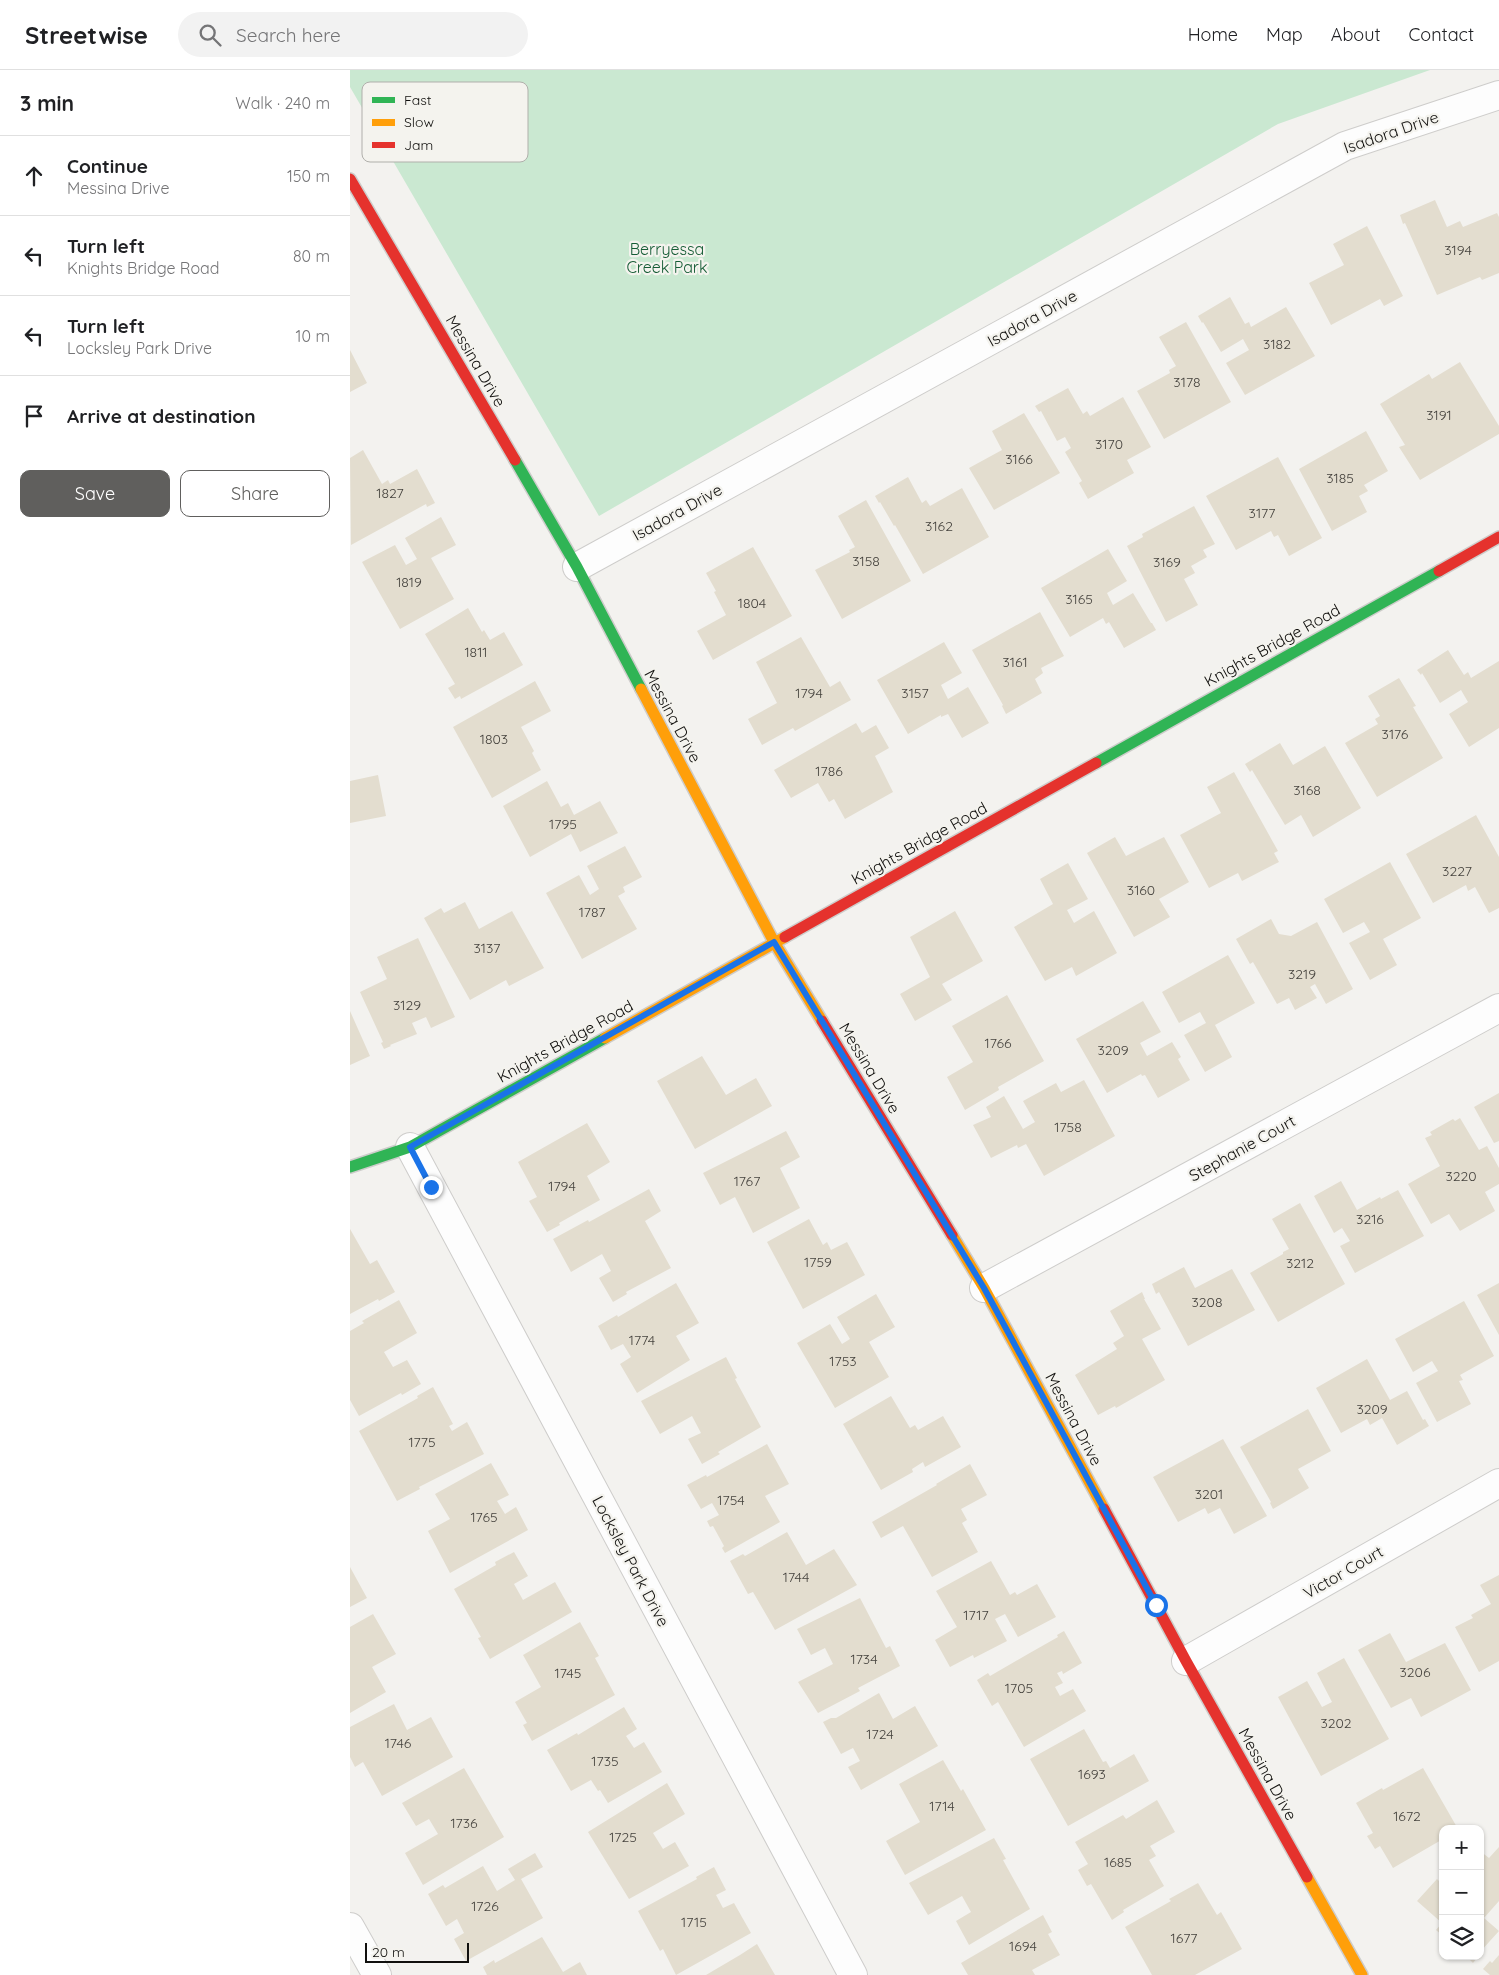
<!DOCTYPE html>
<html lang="en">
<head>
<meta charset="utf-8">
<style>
  :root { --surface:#fff; --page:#f2f2f2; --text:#202124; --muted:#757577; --line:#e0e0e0; --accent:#605f5d }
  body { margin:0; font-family:Quicksand,sans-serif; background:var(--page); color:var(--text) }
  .controls { position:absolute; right:15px; bottom:15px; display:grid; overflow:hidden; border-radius:10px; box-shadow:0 1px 4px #0004 }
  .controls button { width:45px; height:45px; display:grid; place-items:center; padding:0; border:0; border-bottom:1px solid var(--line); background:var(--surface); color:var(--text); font:25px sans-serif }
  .scale { position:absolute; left:15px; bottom:12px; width:104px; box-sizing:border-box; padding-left:5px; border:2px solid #11100e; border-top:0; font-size:14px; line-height:18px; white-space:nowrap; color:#11100e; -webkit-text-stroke:4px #f4f3ee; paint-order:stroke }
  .stop { position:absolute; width:15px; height:15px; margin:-11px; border:4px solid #1a73e8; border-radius:50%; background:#fff }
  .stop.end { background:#1a73e8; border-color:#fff; box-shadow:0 1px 5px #0008 }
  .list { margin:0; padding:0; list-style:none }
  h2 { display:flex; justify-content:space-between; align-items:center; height:65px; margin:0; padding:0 20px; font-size:21px }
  h2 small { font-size:16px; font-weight:400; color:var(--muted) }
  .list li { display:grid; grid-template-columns:32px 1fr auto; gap:15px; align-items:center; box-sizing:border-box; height:80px; padding:0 20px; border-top:1px solid var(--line) }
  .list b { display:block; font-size:19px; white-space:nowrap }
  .list p { margin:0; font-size:16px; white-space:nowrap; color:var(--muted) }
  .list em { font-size:16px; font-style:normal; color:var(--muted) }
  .actions { display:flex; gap:10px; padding:15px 20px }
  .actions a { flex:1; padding:11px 0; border:1px solid var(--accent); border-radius:10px; text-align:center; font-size:18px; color:var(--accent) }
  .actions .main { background:var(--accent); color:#fff }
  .icon { flex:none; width:28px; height:28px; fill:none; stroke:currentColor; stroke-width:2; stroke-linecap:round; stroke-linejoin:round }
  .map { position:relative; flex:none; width:1149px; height:1905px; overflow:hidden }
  header { display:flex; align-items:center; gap:30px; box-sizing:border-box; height:70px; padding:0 25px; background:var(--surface); border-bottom:1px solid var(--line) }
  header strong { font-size:24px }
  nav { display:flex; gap:28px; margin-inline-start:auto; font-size:18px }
  .search { width:350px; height:45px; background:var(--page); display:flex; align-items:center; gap:12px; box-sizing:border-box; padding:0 18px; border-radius:28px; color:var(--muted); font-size:19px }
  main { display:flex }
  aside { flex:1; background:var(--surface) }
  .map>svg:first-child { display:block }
  .green { fill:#cae8d1 }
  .building { fill:#e3ddcf }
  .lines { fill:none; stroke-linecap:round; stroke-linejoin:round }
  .street-casing { stroke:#cecdcb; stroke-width:30 }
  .fast-casing { stroke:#cecdcb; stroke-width:14 }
  .slow-casing { stroke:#cecdcb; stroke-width:14 }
  .jam-casing { stroke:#cecdcb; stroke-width:14 }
  .street { stroke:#fdfdfd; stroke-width:28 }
  .fast { stroke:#30b455; stroke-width:11 }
  .slow { stroke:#ff9f0a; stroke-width:11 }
  .jam { stroke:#e5322d; stroke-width:11 }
  .route { stroke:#1a73e8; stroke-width:6 }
  .labels { text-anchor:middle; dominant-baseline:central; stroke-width:4.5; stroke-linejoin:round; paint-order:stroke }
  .number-label { font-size:14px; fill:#46433e }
  .street-label { font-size:16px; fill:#11100e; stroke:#f4f3ee }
  .park-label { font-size:16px; fill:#155c35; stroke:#f4f3ee }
  .key { fill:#f4f3ee; stroke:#b0afab; stroke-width:1 }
  .key-label { font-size:14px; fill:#11100e }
</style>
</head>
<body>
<header>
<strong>Streetwise</strong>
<div class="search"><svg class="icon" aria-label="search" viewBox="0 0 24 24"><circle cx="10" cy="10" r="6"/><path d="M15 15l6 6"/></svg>Search here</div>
<nav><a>Home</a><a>Map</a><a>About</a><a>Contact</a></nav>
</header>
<main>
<aside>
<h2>3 min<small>Walk · 240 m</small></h2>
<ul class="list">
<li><svg class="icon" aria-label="ahead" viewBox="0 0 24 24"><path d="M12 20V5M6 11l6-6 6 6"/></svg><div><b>Continue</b><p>Messina Drive</p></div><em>150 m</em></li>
<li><svg class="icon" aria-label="left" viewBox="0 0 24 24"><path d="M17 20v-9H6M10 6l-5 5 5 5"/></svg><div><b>Turn left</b><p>Knights Bridge Road</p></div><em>80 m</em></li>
<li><svg class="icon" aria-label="left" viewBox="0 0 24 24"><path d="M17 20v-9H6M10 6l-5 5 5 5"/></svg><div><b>Turn left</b><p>Locksley Park Drive</p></div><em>10 m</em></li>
<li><svg class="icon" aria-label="arrive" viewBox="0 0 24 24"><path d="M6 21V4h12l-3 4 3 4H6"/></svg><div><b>Arrive at destination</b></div></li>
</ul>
<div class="actions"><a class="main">Save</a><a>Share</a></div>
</aside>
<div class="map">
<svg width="1149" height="1905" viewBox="0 0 1149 1905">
  <rect width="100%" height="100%" fill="#f3f2ef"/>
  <path class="green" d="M0,0h1080l-152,54 -679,392 -249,-429z"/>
  <path class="building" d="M1085,130l12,27 13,-6 3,6 34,-14 2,4v56l-17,7 -2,-3 -43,18 -32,-72 -2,1 -3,-9z
    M1017,156l36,70 -19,10 -4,-7 -49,26 -22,-42 35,-18 -11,-21z
    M880,227l15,27 4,-2 2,5 35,-20 29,49 -70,39 -19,-32 23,-13 -6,-11 -22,13 -18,-30 -1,1 -4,-7z
    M836,252l45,80 -67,37 -27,-48 33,-18 -1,-3 7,-4 -17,-29z
    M0,280l17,33 -17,9z
    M1110,292l39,64v8l-79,46 -21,-33 6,-2 -25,-41 49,-30 3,5z
    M718,318l15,26 4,-3 3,5 33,-19 28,50 -24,13 7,13 -46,26 -9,-16 3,-2 -17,-29 6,-4 -6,-11 -8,4 -16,-30 -2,1 -4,-6z
    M674,343l36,60 -66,37 -25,-42 33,-18 -10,-19z
    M1016,361l22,40 -24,14 4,6 -9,5 8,16 -35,19 -33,-62z
    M13,380l19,34 6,-4 2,4 27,-15 18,34 -8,4 -1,-3 -75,41 -1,-87z
    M928,387l44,81 -33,18 -11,-21 -4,2 -3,-6 -35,19 -30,-54z
    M558,407l14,26 4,-3 4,6 32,-18 27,49 -66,37 -28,-49 -1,1 -14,-24 -1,1 -4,-7z
    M516,430l45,81 -69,38 -27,-49 35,-18 -1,-2 6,-3 -17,-31z
    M844,436l21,38 -12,6 4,7 -16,9 4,7 -11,6 14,26 -32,17 -39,-76 16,-9 -1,-3z
    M91,447l15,28 -25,13 23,41 -54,30 -38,-67 33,-17 11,20 11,-6 -12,-21z
    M403,477l39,69 -79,44 -16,-29 29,-16 -12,-23 2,-1 -10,-18z
    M758,479l19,32 -20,12 6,12 20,-12 18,30h1l4,7 -32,18 -15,-26 -3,2 -3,-6 -33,19 -29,-49z
    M118,538l14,24 2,-2 6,10 14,-8 19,33 -62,34 -1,-3 -5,3 -7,-11 7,-4 -30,-50z
    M690,542l24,44 -23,12 2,5 -8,6 7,14 -36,21 -4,-8 1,-1 -31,-55z
    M451,567l29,50 10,-6 11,19 -56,31 -2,-3 -31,17 -14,-26 29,-16 -21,-41z
    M594,572l18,31 -21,12 7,14 20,-12 21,36 -27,15 -14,-24 -7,3v-2l-33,19 -31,-54z
    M1098,580l16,25 4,-3 3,6 28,-17v67l-30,19 -20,-33 19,-12 -7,-12 -21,13 -18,-30 -1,2 -4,-5z
    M1049,608l17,28 -3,1 30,51 -66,39 -32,-54 33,-19 -3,-5 5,-3 -12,-20z
    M185,611l16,30 -30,16 13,24 -2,2 9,17 -49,28 -39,-71z
    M506,653l6,10 14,-8 13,23 -14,8 18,36 -48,27 -11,-20 -5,3 -11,-19 -27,15 -17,-28z
    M930,673l13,22 32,-19 36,62 -48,29 -12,-22 -16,10 -33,-55 -2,2 -5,-8z
    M884,702l44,79 -4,2 5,9 -37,19 -4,-8 -29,15 -29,-53 41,-22 -14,-26z
    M28,705l8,41 -36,7v-42z
    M197,711l14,26 7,-4 6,12 26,-14 18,32 -38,19 -9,-18 -41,23 -27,-51z
    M1126,745l23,42v51l-10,5 -14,-26 -7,4 -2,-6 -33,18 -27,-49z
    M765,767l11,19 38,-19 25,45 -30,17 11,18 -36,20 -47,-84z
    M275,776l17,31 -19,10 2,5 -7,4 19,33 -55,30 -36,-66 33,-18 11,20 9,-6 -12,-23z
    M1040,792l31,56 -38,21 14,26 -27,15 -21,-37 21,-11 -6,-10 -21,11 -19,-34z
    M718,793l20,36 -21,11 7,13 20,-12 23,42 -41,23 -4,-9 -27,14 -31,-54 39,-23 -13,-25z
    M115,832l14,27 33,-18 32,57 -35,18 -3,-6 -36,20 -46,-82 17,-10 3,5z
    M605,841l28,50 -41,23 10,16 -37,21 -15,-27 30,-17 -20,-40z
    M921,849l8,15 12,2 26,-14 36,67 -27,15 -11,-20 -5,3 7,11 -22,12 -6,-12 -12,6 -24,-42 -3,2 -14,-25z
    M68,868l37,79 -24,11 -5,-11 -14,6 5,11 -27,11 1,1 -7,3 -3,-6 2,-1 -23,-50 27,-13 -10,-22z
    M878,885l27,48 -40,22 17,32 -27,15 -21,-37 22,-12 -6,-11 -21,11 -17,-31z
    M657,925l37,66 -46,26 1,3 -34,20 -18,-33 26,-15 -21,-36z
    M793,931l18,31 -21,11 7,13 25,-14 9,15 -3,2 12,21 -32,18 -13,-23 -3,1 -1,-2 -34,19 -31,-54z
    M0,941l20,45 -20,9z
    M352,986l24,39 30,-17 16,28 -77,43 -38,-68z
    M734,1010l31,56 -71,40 -18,-32 -8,4 -1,-3 -26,13 -18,-33 18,-8 -5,-10 18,-11 19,33 12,-7 -12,-21 33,-18 5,9z
    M1149,1023v48l-5,2 -20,-36z
    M1110,1048l19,32 8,-4 12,22v16l-14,8 10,19 -35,20 -11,-17 -18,10 -23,-40 32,-18 -15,-28 7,-3 -2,-3 23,-13 2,2z
    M237,1053l23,39 -23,14 13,24 -41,23 1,2 -13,7 -18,-31 8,-4 -19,-35z
    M436,1061l14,26 -20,11 20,40 -47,25 -18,-36 -15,8 -17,-32z
    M991,1111l16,29 23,-13 1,2 17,-9 26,46 -69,37 -15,-27 10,-5 -8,-13 -8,5 -20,-37z
    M299,1119l12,22 -16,10 26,47 -45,24 1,2 -14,8 -14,-24 12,-7 -9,-17 -31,18 -18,-33 35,-19 1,2z
    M950,1133l45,81 -67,38 -28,-49 33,-19v-2l6,-3 -17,-30z
    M459,1149l14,26 4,-3 4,8 16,-8 18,33 -62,34 -36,-67z
    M0,1159l20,35 7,-4 18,32 -16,9 -1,-2 -28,15z
    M834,1197l11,21 37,-19 23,41 -67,36 -29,-54 -3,2 -4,-10z
    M326,1213l23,40 -23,13 14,24 -53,33 -17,-29 11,-7 -8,-13 -12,6 -13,-24 19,-11 1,2z
    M1149,1213v52l-22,-40z
    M792,1222l3,7h-1l17,30 -19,10 23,41 -49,28 -1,-2 -17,9 -23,-40 42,-26 -4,-6 11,-7 -14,-25z
    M526,1224l19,33 -26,15 20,35 -54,31 -38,-65 33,-19 12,20 8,-5 -13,-22z
    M49,1230l18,33 -33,19 9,15 14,-7 14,24 -19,11 -1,-2 -42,23 -9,-16v-69l14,-8 -2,-2z
    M1114,1231l30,55 -34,19 3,5 -4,1 12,23 -34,18 -21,-39 22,-12 -6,-10 -19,11 -18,-33z
    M376,1287l11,21 -2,1 26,48 -43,25 2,2 -18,10 -14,-25 13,-6 -9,-17 -32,18 -19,-33z
    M1017,1289l23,41 17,-9 16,29 2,-1 4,7 -32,19 -15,-27 -12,7 -3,-6 -26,14 -25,-45z
    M83,1317l20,37 -4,2 3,5 15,-9 17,32 -65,33 1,2 -23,12 -38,-70 59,-33 -1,-2z
    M541,1326l19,32 5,-3 3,5 25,-14 18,31 -36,20 -2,-5 -11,7 1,3 -32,18 -38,-66z
    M958,1339l23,42 -33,18 11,19 -36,21 -3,-6 1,-1 -31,-55z
    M873,1369l44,77 -33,18 -14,-26 -12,6 -3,-6 -27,14 -25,-45z
    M417,1374l22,40 -24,12 15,26 -55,31 -3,-5 2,-2 -11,-20 -3,1 -3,-6 12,-6 -7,-12 -11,6 -14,-24 19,-10 1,2z
    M141,1393l18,32 -12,6 8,13 11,-7 12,23 -78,43 -22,-42 22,-12 -15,-25z
    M620,1394l17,31 -26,14 6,11 -5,3 16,29 -46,25 -29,-51 -22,12 -9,-16 65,-37 -1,-1z
    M437,1462l19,33 28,-16 23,36 -82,45 -22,-38 -5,2 -18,-33 13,-7 2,2z
    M164,1482l14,24 -14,8 9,16 32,-18 17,30 -82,47 -12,-21 3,-1 -27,-48 42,-24 -1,-3z
    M641,1491l19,34 5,-3 2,3 20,-11 19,33 -38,20 -13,-23 -10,5 12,22 -33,17 -1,-3 -23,12 -15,-27 22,-13 -21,-36z
    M0,1497l17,31 -17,9z
    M1149,1505v86l-20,11 -24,-45 18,-9 -2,-3 20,-11 -11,-19z
    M510,1528l26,50 4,-2 10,20 -42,22 2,3 -42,22 -20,-31 35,-18 -8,-16 -14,7 -14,-26z
    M23,1544l23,40 -24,13 14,25 -36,21v-86z
    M230,1552l19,34 -4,2 20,37 -83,46 -9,-16 4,-2 -12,-21 26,-15 -18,-32z
    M714,1561l18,32 -19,11 -1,-3 -5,2 6,10 -8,4 5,9 13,-7 13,22 -62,36 -26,-45 -6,4 -15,-26 11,-7 2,3 38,-22 30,-17 -1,-2z
    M1040,1563l16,29 39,-19 26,47 -50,27 -10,-19 -20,10 -33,-58z
    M994,1588l45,81 -68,37 -43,-79 29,-16 15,26 10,-5 -15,-29z
    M529,1623l14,26 22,-13 23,40 -77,44 -13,-23 12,-6 -7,-13 -12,6 -18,-32 8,-4h5z
    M44,1634l13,26 24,-13 22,40 -71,39 -19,-34 -8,5 -5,-10v-30z
    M274,1637l13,22 -11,7 8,12 10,-6 18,30 -54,31 -8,-13 -2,1 -7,-11 -20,11 -24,-41 30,-17 1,2z
    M734,1659l19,33 3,-1 4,7 24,-14 15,27 -81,45 -38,-67z
    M593,1690l18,31 2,-2 23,41 -81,45 -19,-34 34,-19 -21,-38z
    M114,1698l40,69 -81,48 -18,-32 33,-19 -9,-15 -13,7 -14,-23z
    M1073,1698l35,61h-15v10l-50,29 -13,-22 -5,3 -8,-13 6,-3 -17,-30 26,-15 1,2z
    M317,1713l18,31 -32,19 10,16 12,-7 14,24 -60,33 -41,-67z
    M807,1730l18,32 -25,14 6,10 -7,4 15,26 -41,24 1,2 -12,8 -21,-36 -4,2 -9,-16 10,-6 -13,-22 48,-27 3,4z
    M644,1768l12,21 -3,1 27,49 -61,36 -13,-24 15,-9 -9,-16 -34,19 -19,-32z
    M1149,1777v54l-15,17 15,13 -19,21v-101l9,7z
    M185,1783l8,14 -22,12 22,39 -77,43 -12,-22 10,-6 -7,-14 -11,7 -18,-32 15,-9 2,3 38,-22 14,25 18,-11 -7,-11z
    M364,1797l12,23 -10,5 7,13 11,-5 17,30 -75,42 -13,-26 -3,2 -22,-40 59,-32 -1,-2z
    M1093,1807v59l-7,-6 6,-7 -25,-22 20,-22 2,2z
    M848,1813l19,32 4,-3 21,37 -47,26h-43l-27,-48 46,-26 -2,-2z
    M693,1845l9,17 -4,2 12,21 -28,15 3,5h-67l-7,-12z
    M192,1867l21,35 17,-10 7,13h-100l-4,-8 11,-7 1,3z
    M407,1874l18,31h-69l34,-20z
    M1149,1885v20h-9l-7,-6 7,-8 2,2z
    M1116,1886h11v2l-4,5z"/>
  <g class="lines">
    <defs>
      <path id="street" d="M227,497l768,-421 154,-51
        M60,1077l443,828
        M634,1218l515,-280
        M836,1591l313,-178
        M0,1857l27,48"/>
      <path id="fast" d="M165,390l62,107 64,122
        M746,693l343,-192
        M0,1097l60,-20 195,-109"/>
      <path id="slow" d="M291,619l133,253 48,79
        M255,968l180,-101
        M602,1165l32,53 120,221
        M957,1807l55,98"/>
      <path id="jam" d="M0,109l165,281
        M1089,501l60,-34
        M435,867l311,-174
        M472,951l130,214
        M754,1439l82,152 121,216"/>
    </defs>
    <use href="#street" class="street-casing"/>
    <use href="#fast" class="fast-casing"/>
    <use href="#slow" class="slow-casing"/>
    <use href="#jam" class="jam-casing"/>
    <use href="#street" class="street"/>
    <use href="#fast" class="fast"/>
    <use href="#slow" class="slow"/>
    <use href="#jam" class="jam"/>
  </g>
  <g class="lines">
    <path class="route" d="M81,1117l-21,-40 364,-205 210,346 172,317"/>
  </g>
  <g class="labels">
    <g class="number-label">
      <text x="1108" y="180">3194</text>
      <text x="927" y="274">3182</text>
      <text x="837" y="312">3178</text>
      <text x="1089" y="345">3191</text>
      <text x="759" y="374">3170</text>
      <text x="669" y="389">3166</text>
      <text x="990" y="408">3185</text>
      <text x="40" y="423">1827</text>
      <text x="912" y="443">3177</text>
      <text x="589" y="456">3162</text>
      <text x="516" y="491">3158</text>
      <text x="817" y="492">3169</text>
      <text x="59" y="512">1819</text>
      <text x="729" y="529">3165</text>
      <text x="402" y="533">1804</text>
      <text x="126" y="582">1811</text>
      <text x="665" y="592">3161</text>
      <text x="459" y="623">1794</text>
      <text x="565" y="623">3157</text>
      <text x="1045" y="664">3176</text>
      <text x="144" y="669">1803</text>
      <text x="479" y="701">1786</text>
      <text x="957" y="720">3168</text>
      <text x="213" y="754">1795</text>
      <text x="1107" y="801">3227</text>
      <text x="791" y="820">3160</text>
      <text x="242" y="842">1787</text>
      <text x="137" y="878">3137</text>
      <text x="952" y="904">3219</text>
      <text x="57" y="935">3129</text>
      <text x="648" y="973">1766</text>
      <text x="763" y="980">3209</text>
      <text x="718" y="1057">1758</text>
      <text x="1111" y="1106">3220</text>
      <text x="397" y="1111">1767</text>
      <text x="212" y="1116">1794</text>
      <text x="1020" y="1149">3216</text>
      <text x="468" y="1192">1759</text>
      <text x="950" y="1193">3212</text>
      <text x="857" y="1232">3208</text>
      <text x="292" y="1270">1774</text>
      <text x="493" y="1291">1753</text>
      <text x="1022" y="1339">3209</text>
      <text x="72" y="1372">1775</text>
      <text x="859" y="1424">3201</text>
      <text x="381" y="1430">1754</text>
      <text x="134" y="1447">1765</text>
      <text x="446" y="1507">1744</text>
      <text x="626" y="1545">1717</text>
      <text x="514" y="1589">1734</text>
      <text x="1065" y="1602">3206</text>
      <text x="218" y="1603">1745</text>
      <text x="669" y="1618">1705</text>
      <text x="986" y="1653">3202</text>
      <text x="530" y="1664">1724</text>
      <text x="48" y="1673">1746</text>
      <text x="255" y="1691">1735</text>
      <text x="742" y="1704">1693</text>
      <text x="592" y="1736">1714</text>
      <text x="1057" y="1746">1672</text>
      <text x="114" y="1753">1736</text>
      <text x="273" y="1767">1725</text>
      <text x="768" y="1792">1685</text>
      <text x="135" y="1836">1726</text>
      <text x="344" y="1852">1715</text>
      <text x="834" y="1868">1677</text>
      <text x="673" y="1876">1694</text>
    </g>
    <g class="street-label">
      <text transform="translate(1041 62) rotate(-19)">Isadora Drive</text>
      <text transform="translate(682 248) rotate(-29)">Isadora Drive</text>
      <text transform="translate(126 291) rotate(60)">Messina Drive</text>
      <text transform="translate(327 442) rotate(-29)">Isadora Drive</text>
      <text transform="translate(922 575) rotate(-29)">Knights Bridge Road</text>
      <text transform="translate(323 646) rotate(62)">Messina Drive</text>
      <text transform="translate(569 773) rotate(-29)">Knights Bridge Road</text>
      <text transform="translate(215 971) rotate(-29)">Knights Bridge Road</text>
      <text transform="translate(520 998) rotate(59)">Messina Drive</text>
      <text transform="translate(892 1078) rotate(-29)">Stephanie Court</text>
      <text transform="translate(724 1349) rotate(62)">Messina Drive</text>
      <text transform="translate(281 1491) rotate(62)">Locksley Park Drive</text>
      <text transform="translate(993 1502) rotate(-30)">Victor Court</text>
      <text transform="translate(918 1704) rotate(61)">Messina Drive</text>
    </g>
    <g class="park-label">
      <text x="317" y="179">Berryessa<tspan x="317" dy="18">Creek Park</tspan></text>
    </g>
  </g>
  <rect x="12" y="12" width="166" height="80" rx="8" class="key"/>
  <rect x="22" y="27" width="23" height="6" fill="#30b455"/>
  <rect x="22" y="49" width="23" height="7" fill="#ff9f0a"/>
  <rect x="22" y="72" width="23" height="6" fill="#e5322d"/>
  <g class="key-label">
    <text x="54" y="35">Fast</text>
    <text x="54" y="57">Slow</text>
    <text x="54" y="80">Jam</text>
  </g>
</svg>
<div class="controls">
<button>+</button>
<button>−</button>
<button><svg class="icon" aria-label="layers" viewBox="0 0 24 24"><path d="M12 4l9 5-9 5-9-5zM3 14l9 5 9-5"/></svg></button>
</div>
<div class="scale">20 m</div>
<div class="stop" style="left:806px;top:1535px"></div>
<div class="stop end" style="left:81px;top:1117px"></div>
</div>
</main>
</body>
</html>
